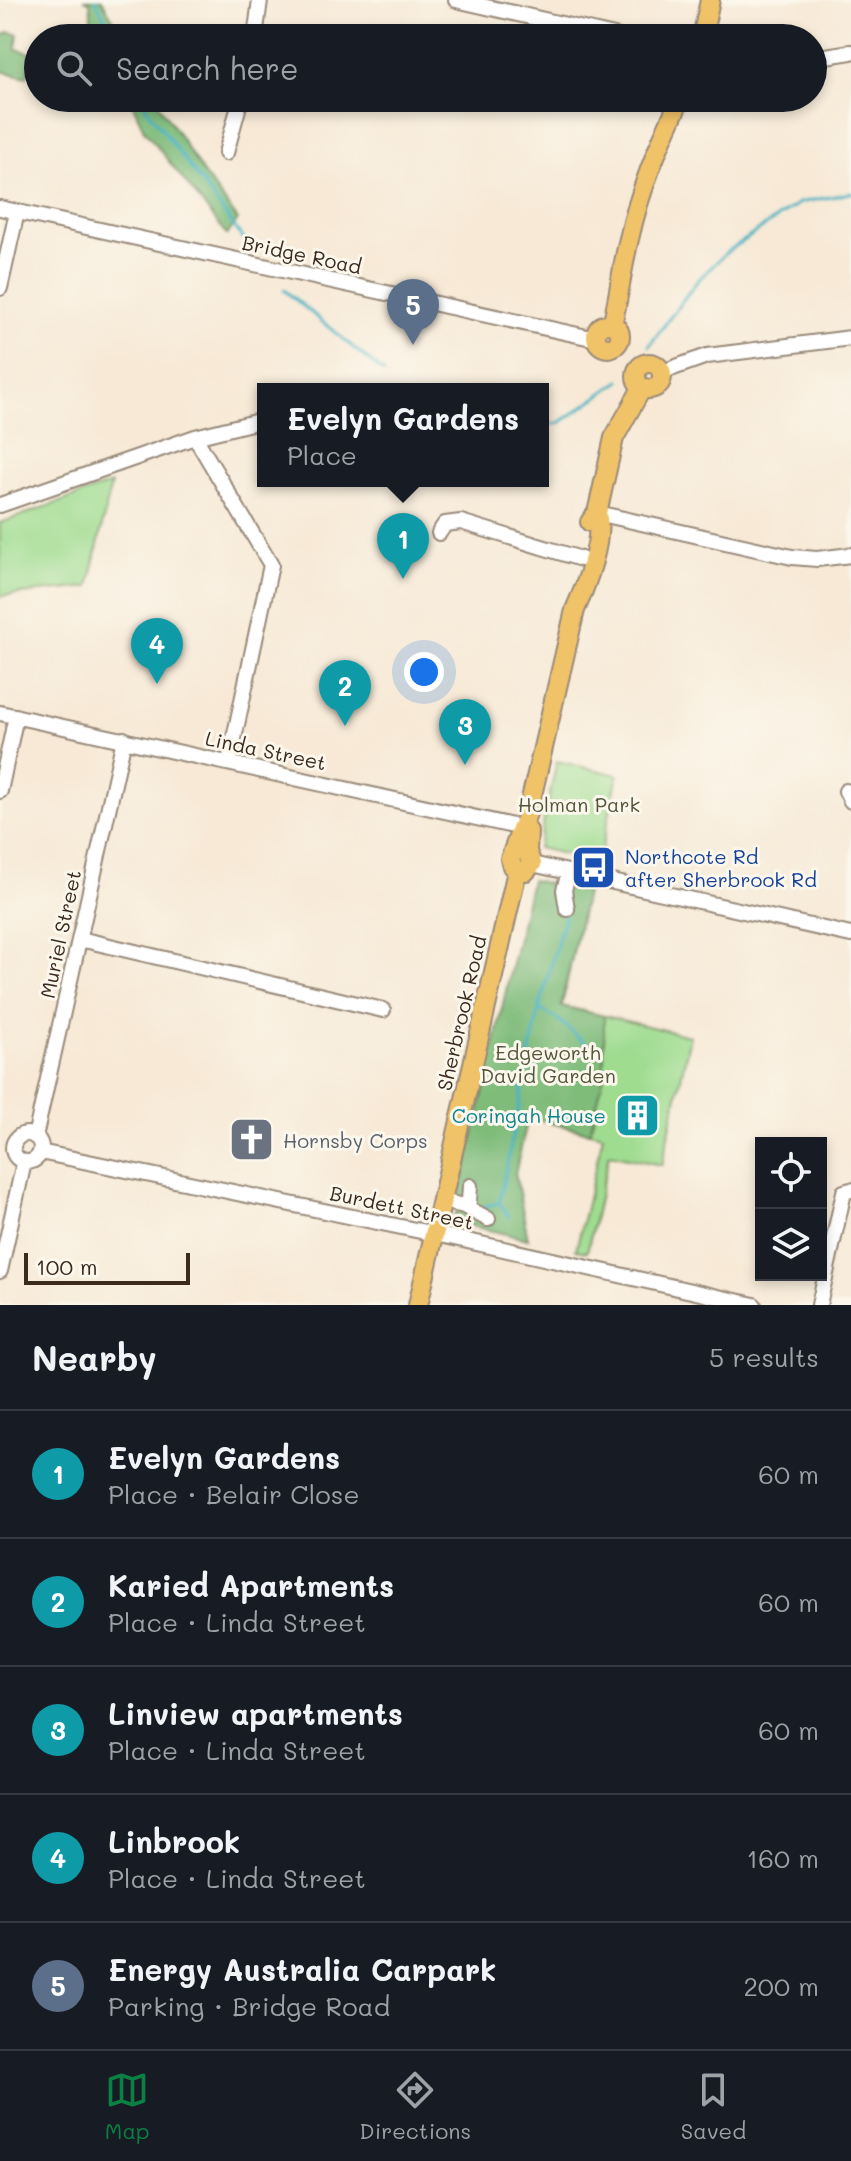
<!DOCTYPE html>
<html lang="en">
<head>
<meta charset="utf-8">
<style>
  :root { --surface:#171b24; --page:#20242c; --text:#f1f3f6; --muted:#9ea1a6; --line:#363941; --accent:#0b8043 }
  body { margin:0; font-family:Mali,sans-serif; background:var(--page); color:var(--text) }
  .controls { position:absolute; right:24px; bottom:24px; display:grid; overflow:hidden; border-radius:0px; box-shadow:0 4px 12px #0003 }
  .controls button { width:72px; height:72px; display:grid; place-items:center; padding:0; border:0; border-bottom:2px solid var(--line); background:var(--surface); color:var(--text); font:40px sans-serif }
  .scale { position:absolute; left:24px; bottom:20px; width:166px; box-sizing:border-box; padding-left:8px; border:4px solid #3b2a1e; border-top:0; font-size:22px; line-height:28px; white-space:nowrap; color:#3b2a1e; -webkit-text-stroke:6px #fbf7ec; paint-order:stroke }
  .you { position:absolute; left:424px; top:672px; width:28px; height:28px; margin:-20px; border:6px solid #fff; border-radius:50%; background:#1a73e8; box-shadow:0 0 0 12px #1a73e833 }
  .badge { display:grid; place-items:center; width:52px; height:52px; border-radius:50%; background:var(--accent); color:#fff; font-size:26px; font-weight:700 }
  .pin { position:absolute; translate:-50% -66px; filter:drop-shadow(0 2px 4px #0008) }
  .pin::after { content:''; position:absolute; top:42px; width:28px; height:24px; background:inherit; clip-path:polygon(0 0,100% 0,50% 100%) }
  .popup { position:absolute; left:257px; top:383px; width:292px; height:104px; box-sizing:border-box; display:grid; place-content:center; border-radius:0px; background:var(--surface); filter:drop-shadow(0 2px 6px #0005); font-size:26px; white-space:nowrap; color:var(--muted) }
  .popup b { font-size:30px; color:var(--text) }
  .popup::after { content:''; position:absolute; left:50%; top:100%; margin-left:-16px; border:16px solid transparent; border-top-color:var(--surface) }
  .list { margin:0; padding:0; list-style:none }
  h2 { display:flex; justify-content:space-between; align-items:center; height:104px; margin:0; padding:0 32px; font-size:34px }
  h2 small { font-size:26px; font-weight:400; color:var(--muted) }
  .list li { display:grid; grid-template-columns:52px 1fr auto; gap:24px; align-items:center; box-sizing:border-box; height:128px; padding:0 32px; border-top:2px solid var(--line) }
  .list b { display:block; font-size:30px; white-space:nowrap }
  .list p { margin:0; font-size:26px; white-space:nowrap; color:var(--muted) }
  .list em { font-size:26px; font-style:normal; color:var(--muted) }
  .icon { flex:none; width:44px; height:44px; fill:none; stroke:currentColor; stroke-width:2; stroke-linecap:round; stroke-linejoin:round }
  .map { position:relative; flex:none; width:851px; height:1305px; overflow:hidden }
  .search { position:absolute; background:var(--surface); box-shadow:0 4px 12px #0003; left:24px; right:24px; top:24px; height:88px; display:flex; align-items:center; gap:20px; box-sizing:border-box; padding:0 28px; border-radius:44px; color:var(--muted); font-size:30px }
  .sheet { height:744px; background:var(--surface) }
  nav { display:flex; justify-content:space-around; align-items:center; box-sizing:border-box; height:112px; border-top:2px solid var(--line); background:var(--surface); font-size:22px; color:var(--muted) }
  nav a { display:grid; justify-items:center; gap:4px }
  nav .on { color:var(--accent) }
  .map>svg:first-child { display:block }
  .green { fill:#9fdc90; stroke:#6d8357; stroke-width:2 }
  .forest { fill:#7fbc7a; stroke:#5d734c; stroke-width:2 }
  .lines { fill:none; stroke-linecap:round; stroke-linejoin:round }
  .stream { stroke:#46b3c3; stroke-width:3 }
  .minor-casing { stroke:#998a7a; stroke-width:18 }
  .major-casing { stroke:#998a7a; stroke-width:22 }
  .minor { stroke:#fff; stroke-width:14 }
  .major { stroke:#f1c369; stroke-width:18 }
  .labels { text-anchor:middle; dominant-baseline:central; stroke-width:6; stroke-linejoin:round; paint-order:stroke }
  .street-label { font-size:20px; fill:#3b2a1e; stroke:#fbf7ec }
  .park-label { font-size:20px; fill:#54563a; stroke:#fbf7ec }
  .transit-label { font-size:20px; fill:#164399; stroke:#fbf7ec; text-anchor:start }
  .culture-label { font-size:20px; fill:#0d838f; stroke:#fbf7ec; text-anchor:end }
  .worship-label { font-size:20px; fill:#5b616d; stroke:#fbf7ec; text-anchor:start }
</style>
</head>
<body>
<div class="map">
<svg width="851" height="1305" viewBox="0 0 851 1305">
  <rect width="100%" height="100%" fill="#fbf7ec"/>
  <filter id="ink" filterUnits="userSpaceOnUse"><feTurbulence type="fractalNoise" baseFrequency=".0125" numOctaves="2"/><feDisplacementMap in="SourceGraphic" scale="16" xChannelSelector="R" yChannelSelector="G"/><feConvolveMatrix kernelMatrix="1 2 1 2 8 2 1 2 1" color-interpolation-filters="sRGB"/></filter>
  <filter id="wash" filterUnits="userSpaceOnUse"><feTurbulence type="fractalNoise" baseFrequency=".006" numOctaves="4" result="noise"/><feDisplacementMap in="SourceGraphic" scale="32" xChannelSelector="R" yChannelSelector="G"/><feGaussianBlur stdDeviation="1.8" result="paint"/><feColorMatrix in="noise" values="0 0 0 0 0 0 0 0 0 0 0 0 0 0 0 0 0 1.4 0 .05"/><feComposite in="paint" operator="in"/></filter>
  <g filter="url(#wash)">
    <rect width="100%" height="100%" fill="#f7e9d6"/>
    <path class="green" d="M111,484l-22,103 -89,9v-73z
      M557,761l61,14 -19,87 -61,-14z
      M531,880l55,12 -24,114 128,30 -28,129 -53,-11 -22,98 -11,-2 27,-115 -75,-17 -13,55 13,66 -74,-17z"/>
    <path class="forest" d="M85,0h17l22,38h-31l-3,-35z
      M9,32l9,2 -2,15 16,4 -5,24 -27,-6v-33z
      M130,98h25l48,75 35,47 -11,15 -83,-105z
      M531,880l55,12 -25,114 43,10v60l-14,56 -62,-14 -13,55 13,66 -74,-17z"/>
    <g class="lines">
      <path class="stream" d="M96,0l18,38
        M142,98l5,11 98,132
        M284,290l100,83
        M649,346l48,-65 30,-29 72,-49 52,-10
        M543,422l15,2 62,-43
        M539,1009l17,9 40,34
        M482,1207l16,-4
        M509,1217l-10,-15 40,-193 26,-94"/>
    </g>
  </g>
  <g filter="url(#ink)">
    <g class="lines">
      <defs>
        <path id="minor" d="M456,0l167,38
          M255,38l5,-38
          M813,58l38,-6
          M226,153l15,-55
          M0,208l596,131
          M0,288l17,-76
          M662,372l45,-16 144,-18
          M195,437l76,128 -42,197
          M0,505l195,-68 68,-17
          M597,513l195,44 25,2 34,-4
          M439,533l6,-9 16,-2 120,37
          M0,713l522,115
          M0,791l16,-75
          M846,791l5,10
          M532,864l319,71
          M567,909l-3,-19 5,-18
          M80,939l303,71
          M13 1148a14 14 0 1 1 28 0a14 14 0 1 1-28 0Z
          M35,1137l89,-398
          M40,1152l414,86 300,67
          M442,1201l22,5 5,-5 1,-15
          M464,1206l24,13
          M0,1271l24,-109
          M819,1305l25,-113 7,-2"/>
        <path id="major" d="M702,38l8,-38
          M596 336a12 12 0 1 1 24 0a12 12 0 1 1-24 0Z
          M612,325c7,-28 10,-58 17,-86 11,-50 30,-95 52,-141
          M636 376a13 13 0 1 1 26 0a13 13 0 1 1-26 0Z
          M590,522l7,-9 17,-75 28,-50
          M517,871h9l6,-7 -5,-12 1,-21
          M418,1305l99,-434 -5,-5 -2,-7 19,-51 46,-198c11,-25 29,-70 22,-97"/>
      </defs>
      <use href="#minor" class="minor-casing"/>
      <use href="#major" class="major-casing"/>
      <use href="#minor" class="minor"/>
      <use href="#major" class="major"/>
    </g>
  </g>
  <defs>
    <symbol id="bus-square" viewBox="-11 -11 22 22"><rect x="-9" y="-9" width="18" height="18" rx="4" fill="#1a4fb4" stroke="#fbf7ec"/><path d="M-5-6H5V4H4V6H2V4H-2V6H-4V4H-5ZM-3.5-4V0h7V-4ZM-3.5 1.2v1.5H-2V1.2ZM2 1.2v1.5H3.5V1.2Z" fill="#fff"/></symbol>
    <symbol id="building-square" viewBox="-11 -11 22 22"><rect x="-9" y="-9" width="18" height="18" rx="4" fill="#0f9aa8" stroke="#fbf7ec"/><path d="M-4-6H4V6H1V3H-1V6H-4ZM-2.5-4.3h1.7v1.8h-1.7ZM.8-4.3h1.7v1.8H.8ZM-2.5-1h1.7V.8h-1.7ZM.8-1h1.7V.8H.8Z" fill="#fff"/></symbol>
    <symbol id="church-square" viewBox="-11 -11 22 22"><rect x="-9" y="-9" width="18" height="18" rx="4" fill="#6b7280" stroke="#fbf7ec"/><path d="M-1.2-6h2.4v3.5h3.3v2.4h-3.3V6h-2.4V-.1h-3.3v-2.4h3.3Z" fill="#fff"/></symbol>
  </defs>
  <g fill-rule="evenodd">
    <use href="#bus-square" x="568" y="842" width="51" height="51"/>
    <use href="#building-square" x="612" y="1090" width="51" height="51"/>
    <use href="#church-square" x="226" y="1114" width="51" height="51"/>
  </g>
  <g class="labels">
    <g class="street-label">
      <text transform="translate(302 254) rotate(12)">Bridge Road</text>
      <text transform="translate(266 750) rotate(12)">Linda Street</text>
      <text transform="translate(60 934) rotate(-78)">Muriel Street</text>
      <text transform="translate(461 1013) rotate(-77)">Sherbrook Road</text>
      <text transform="translate(402 1207) rotate(12)">Burdett Street</text>
    </g>
    <g class="park-label">
      <text x="579" y="804">Holman Park</text>
      <text x="548" y="1052">Edgeworth<tspan x="548" dy="23">David Garden</tspan></text>
    </g>
    <g class="transit-label">
      <text x="625" y="856">Northcote Rd<tspan x="625" dy="23">after Sherbrook Rd</tspan></text>
    </g>
    <g class="culture-label">
      <text x="606" y="1115">Coringah House</text>
    </g>
    <g class="worship-label">
      <text x="283" y="1140">Hornsby Corps</text>
    </g>
  </g>
</svg>
<div class="controls">
<button><svg class="icon" aria-label="locate" viewBox="0 0 24 24"><circle cx="12" cy="12" r="6"/><path d="M12 2v4M12 18v4M2 12h4M18 12h4"/></svg></button>
<button><svg class="icon" aria-label="layers" viewBox="0 0 24 24"><path d="M12 4l9 5-9 5-9-5zM3 14l9 5 9-5"/></svg></button>
</div>
<div class="scale">100 m</div>
<div class="you"></div>
<div class="pin badge" style="left:403px;top:579px;background:#0f9aa8">1</div>
<div class="popup"><b>Evelyn Gardens</b>Place</div>
<div class="pin badge" style="left:345px;top:726px;background:#0f9aa8">2</div>
<div class="pin badge" style="left:465px;top:765px;background:#0f9aa8">3</div>
<div class="pin badge" style="left:157px;top:684px;background:#0f9aa8">4</div>
<div class="pin badge" style="left:413px;top:345px;background:#5c6f8a">5</div>
<div class="search"><svg class="icon" aria-label="search" viewBox="0 0 24 24"><circle cx="10" cy="10" r="6"/><path d="M15 15l6 6"/></svg>Search here</div>
</div>
<section class="sheet">
<h2>Nearby<small>5 results</small></h2>
<ul class="list">
<li><span class="badge" style="background:#0f9aa8">1</span><div><b>Evelyn Gardens</b><p>Place · Belair Close</p></div><em>60 m</em></li>
<li><span class="badge" style="background:#0f9aa8">2</span><div><b>Karied Apartments</b><p>Place · Linda Street</p></div><em>60 m</em></li>
<li><span class="badge" style="background:#0f9aa8">3</span><div><b>Linview apartments</b><p>Place · Linda Street</p></div><em>60 m</em></li>
<li><span class="badge" style="background:#0f9aa8">4</span><div><b>Linbrook</b><p>Place · Linda Street</p></div><em>160 m</em></li>
<li><span class="badge" style="background:#5c6f8a">5</span><div><b>Energy Australia Carpark</b><p>Parking · Bridge Road</p></div><em>200 m</em></li>
</ul>
</section>
<nav>
<a class="on"><svg class="icon" aria-label="map" viewBox="0 0 24 24"><path d="M3 6l6-2 6 2 6-2v14l-6 2-6-2-6 2zM9 4v14M15 6v14"/></svg>Map</a>
<a><svg class="icon" aria-label="directions" viewBox="0 0 24 24"><path d="M12 3l9 9-9 9-9-9zM9 14v-3h6M13 9l2 2-2 2"/></svg>Directions</a>
<a><svg class="icon" aria-label="saved" viewBox="0 0 24 24"><path d="M7 4h10v16l-5-4-5 4z"/></svg>Saved</a>
</nav>
</body>
</html>
